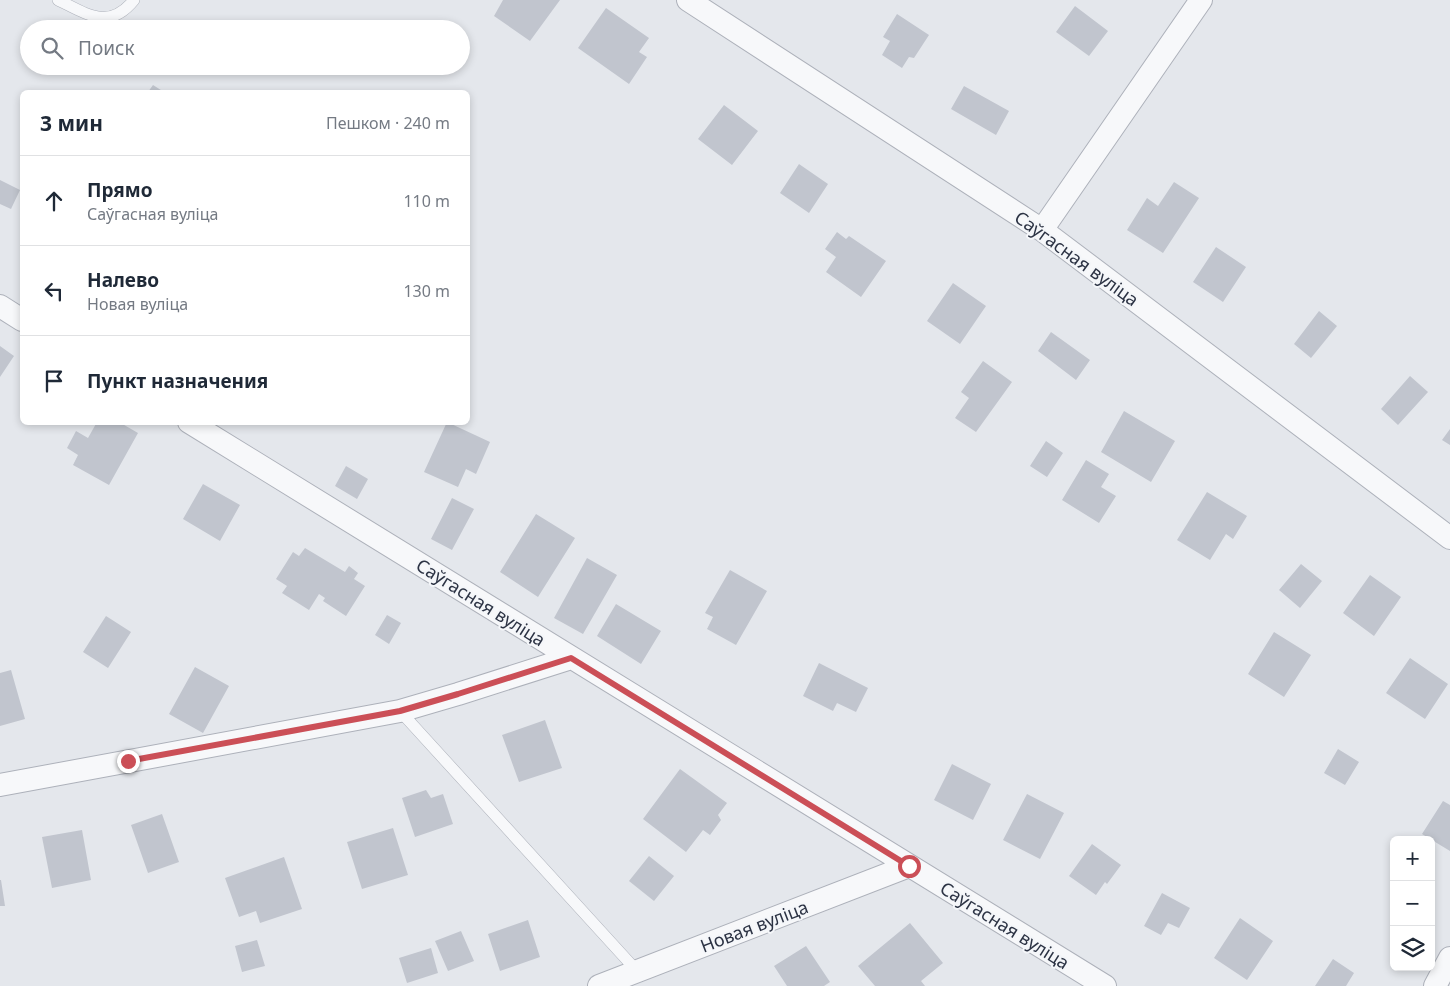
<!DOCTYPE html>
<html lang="ru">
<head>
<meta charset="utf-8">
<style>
  :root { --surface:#fff; --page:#f6f6f7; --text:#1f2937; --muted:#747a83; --line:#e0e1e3 }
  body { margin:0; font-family:"Noto Sans",sans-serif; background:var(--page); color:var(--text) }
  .controls { position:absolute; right:15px; bottom:15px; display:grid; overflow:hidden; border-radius:8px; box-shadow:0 2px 8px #0003 }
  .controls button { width:45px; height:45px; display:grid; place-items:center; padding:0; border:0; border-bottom:1px solid var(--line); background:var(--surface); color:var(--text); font:25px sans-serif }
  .stop { position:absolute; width:15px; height:15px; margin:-11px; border:4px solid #cb4f57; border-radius:50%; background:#fff }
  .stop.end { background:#cb4f57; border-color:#fff; box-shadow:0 1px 5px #0008 }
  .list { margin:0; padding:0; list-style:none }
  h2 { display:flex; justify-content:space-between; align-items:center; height:65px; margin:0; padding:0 20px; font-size:21px }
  h2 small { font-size:16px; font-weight:400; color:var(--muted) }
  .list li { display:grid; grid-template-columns:32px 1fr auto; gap:15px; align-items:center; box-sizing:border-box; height:90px; padding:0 20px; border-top:1px solid var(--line) }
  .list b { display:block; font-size:19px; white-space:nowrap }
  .list p { margin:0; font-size:16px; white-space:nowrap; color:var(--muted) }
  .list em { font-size:16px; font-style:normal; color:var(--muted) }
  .icon { flex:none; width:28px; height:28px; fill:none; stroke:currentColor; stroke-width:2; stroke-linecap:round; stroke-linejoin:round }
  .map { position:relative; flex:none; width:1450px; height:986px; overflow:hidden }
  .search { position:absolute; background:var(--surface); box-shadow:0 2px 8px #0003; left:20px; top:20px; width:450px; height:55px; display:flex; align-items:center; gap:12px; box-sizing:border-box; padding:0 18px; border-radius:28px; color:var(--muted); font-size:19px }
  .panel { position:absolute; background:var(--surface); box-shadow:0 2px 8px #0003; left:20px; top:90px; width:450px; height:335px; border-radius:8px }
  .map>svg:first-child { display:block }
  .building { fill:#c1c5ce }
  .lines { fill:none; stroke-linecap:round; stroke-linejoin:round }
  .lane-casing { stroke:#adb1ba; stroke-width:12 }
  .street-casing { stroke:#adb1ba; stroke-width:24 }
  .lane { stroke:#f7f8fa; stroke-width:11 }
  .street { stroke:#f7f8fa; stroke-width:22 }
  .route { stroke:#cb4f57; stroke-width:6 }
  .labels { text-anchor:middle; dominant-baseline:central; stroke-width:4; stroke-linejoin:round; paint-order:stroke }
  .street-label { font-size:18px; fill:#2c3344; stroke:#f4f6f9 }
</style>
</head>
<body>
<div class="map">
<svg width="1450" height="986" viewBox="0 0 1450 986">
  <rect width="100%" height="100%" fill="#e4e7ec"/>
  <path class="building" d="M503,0h57l-30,41 -36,-25z
    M1075,6l33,25 -19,25 -33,-24z
    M606,8l43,30 -10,14 8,5 -18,27 -51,-36z
    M897,14l32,21 -15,23 -5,-1 -7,11 -20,-13 8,-14 -7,-4z
    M153,85l11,7h-16z
    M964,86l45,25 -13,24 -45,-26z
    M724,105l34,26 -26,34 -34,-26z
    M799,164l29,20 -19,29 -29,-20z
    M0,180l20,10 -9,19 -11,-5z
    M1174,182l25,16 -36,55 -36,-23 20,-32 11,8z
    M837,232l9,7 3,-3 37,25 -25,36 -35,-25 10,-15 -11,-8z
    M1216,247l30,20 -23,35 -30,-20z
    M953,283l33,23 -26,38 -33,-23z
    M1319,311l18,15 -26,32 -17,-14z
    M1051,332l39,28 -14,20 -38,-29z
    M0,346l14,10 -14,21z
    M983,361l29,21 -36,50 -21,-14 14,-20 -8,-6z
    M1410,376l18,16 -30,33 -17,-16z
    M1124,411l51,30 -24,41 -50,-30z
    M97,422h22l19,11 -29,52 -36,-20 5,-10 -11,-7 9,-17 12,7z
    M447,422l43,20 -14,32 -10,-5 -8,18 -34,-15z
    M1450,429v16l-8,-5z
    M1046,441l17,12 -16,24 -17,-11z
    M1086,460l23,14 -8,13 15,9 -17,27 -37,-23z
    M346,466l22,13 -11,20 -22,-13z
    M203,484l37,21 -20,36 -37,-22z
    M1207,492l40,24 -14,23 -7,-5 -16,26 -33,-20z
    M452,498l22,11 -22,41 -21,-11z
    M536,514l39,24 -37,59 -38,-25z
    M305,548l40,24 4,-6 9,7 -4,6 11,7 -19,30 -23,-15 2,-3 -6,-4 -10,16 -27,-17 5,-7 -11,-7 17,-27 6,4z
    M587,558l30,17 -34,59 -29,-16z
    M1301,564l21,17 -22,27 -21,-18z
    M730,570l37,21 -31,54 -29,-16 6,-12 -8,-4z
    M1370,575l31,22 -27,39 -31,-23z
    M616,604l45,27 -20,33 -44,-28z
    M387,615l14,8 -12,21 -14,-9z
    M106,616l25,16 -23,36 -25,-16z
    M1274,632l37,23 -27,42 -36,-23z
    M1410,658l38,26 -23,35 -39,-26z
    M819,663l49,25 -12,24 -19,-9 -4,8 -30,-15z
    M195,667l34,19 -26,47 -34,-19z
    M11,670l14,49 -25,7v-53z
    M545,720l17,48 -43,14 -17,-47z
    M1338,749l21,13 -14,23 -21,-12z
    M952,764l39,20 -18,36 -39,-20z
    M680,769l47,34 -9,12 3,5 -11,15 -7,-5 -17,22 -43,-33z
    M426,790l5,8 12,-4 10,30 -38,13 -13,-39z
    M1027,794l37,19 -24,46 -37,-19z
    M1443,801l7,4v46l-28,-17z
    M162,814l17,48 -31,11 -17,-48z
    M393,828l15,47 -46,14 -15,-47z
    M82,830l9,50 -39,8 -10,-51z
    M1092,844l29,21 -14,19 -2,-2 -9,13 -27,-19z
    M649,856l25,20 -20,25 -25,-20z
    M284,857l18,52 -42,14 -4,-12 -17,6 -14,-39z
    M0,880h1l4,26h-5z
    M1162,893l28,15 -11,20 -11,-5 -7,12 -17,-9z
    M1240,918l33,23 -26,39 -33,-22z
    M528,920l12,37 -40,14 -12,-37z
    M910,923l33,40 -22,18 4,5h-50l-17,-20z
    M461,931l13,30 -26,10 -13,-30z
    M257,940l8,26 -23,6 -7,-26z
    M806,946l24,36 -6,4h-37l-13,-20z
    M431,948l7,25 -31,10 -8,-25z
    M1333,959l21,14 -8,13h-31z"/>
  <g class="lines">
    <defs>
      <path id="lane" d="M58,0c29,14 51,31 76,0
        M400,711l237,260"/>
      <path id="street" d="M688,0l354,230 408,308
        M1042,230l159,-230
        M0,306l22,14
        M189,422l916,564
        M0,785l400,-74 58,-17 113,-36
        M599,986l310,-120
        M1435,986l15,-28"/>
    </defs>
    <use href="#lane" class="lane-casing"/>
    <use href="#street" class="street-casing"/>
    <use href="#lane" class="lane"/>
    <use href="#street" class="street"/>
  </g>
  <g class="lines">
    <path class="route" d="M128,761l272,-50 58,-17 113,-36 338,208"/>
  </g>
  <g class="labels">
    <g class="street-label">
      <text transform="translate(1077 258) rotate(36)">Саўгасная вуліца</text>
      <text transform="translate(481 602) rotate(32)">Саўгасная вуліца</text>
      <text transform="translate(1005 925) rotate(32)">Саўгасная вуліца</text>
      <text transform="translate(754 926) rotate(-21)">Новая вуліца</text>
    </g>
  </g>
</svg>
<div class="controls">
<button>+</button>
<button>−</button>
<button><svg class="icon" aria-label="layers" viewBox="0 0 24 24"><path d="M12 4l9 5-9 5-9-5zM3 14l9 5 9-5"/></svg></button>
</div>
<div class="stop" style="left:909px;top:866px"></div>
<div class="stop end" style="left:128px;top:761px"></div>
<div class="search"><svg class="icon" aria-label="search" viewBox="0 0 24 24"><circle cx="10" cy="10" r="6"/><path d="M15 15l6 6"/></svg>Поиск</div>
<section class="panel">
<h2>3 мин<small>Пешком · 240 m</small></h2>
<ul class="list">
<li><svg class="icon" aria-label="ahead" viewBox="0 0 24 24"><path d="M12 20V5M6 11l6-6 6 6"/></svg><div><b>Прямо</b><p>Саўгасная вуліца</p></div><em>110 m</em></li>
<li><svg class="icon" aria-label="left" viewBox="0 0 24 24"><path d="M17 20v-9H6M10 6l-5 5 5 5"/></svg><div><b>Налево</b><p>Новая вуліца</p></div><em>130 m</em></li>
<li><svg class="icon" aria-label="arrive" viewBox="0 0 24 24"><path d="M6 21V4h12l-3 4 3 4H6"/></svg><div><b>Пункт назначения</b></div></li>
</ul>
</section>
</div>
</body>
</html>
